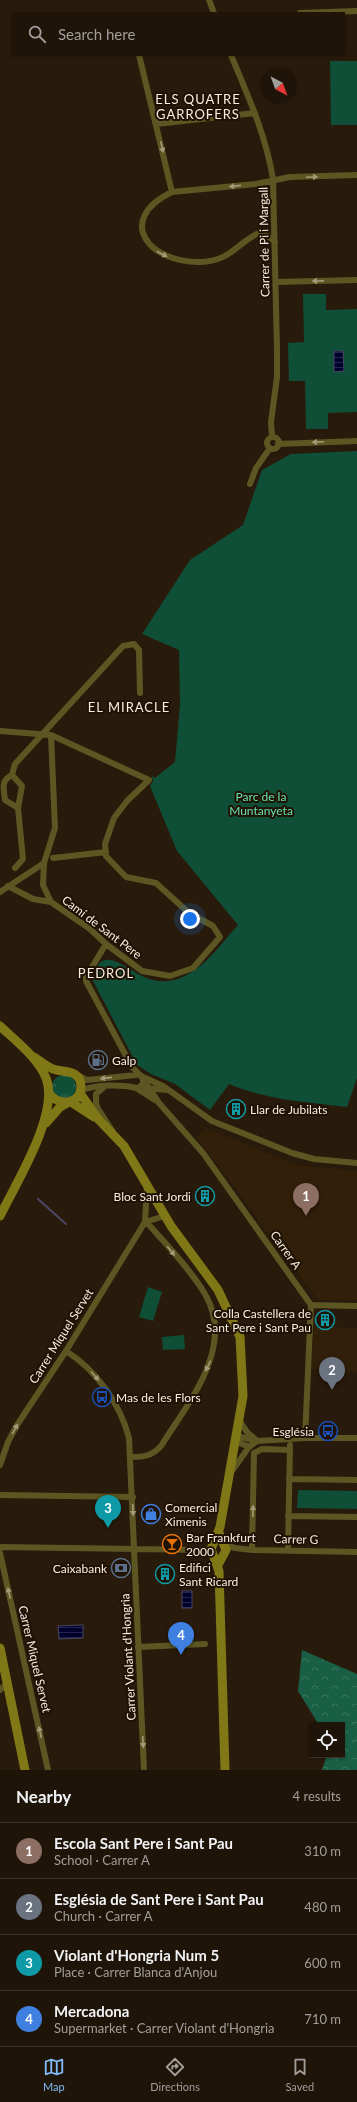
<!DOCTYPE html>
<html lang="en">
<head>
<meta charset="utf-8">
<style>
  :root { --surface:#1f1408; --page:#2c2116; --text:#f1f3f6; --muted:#a19e9c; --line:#3c3329; --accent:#82bcfa }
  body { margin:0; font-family:Lato,sans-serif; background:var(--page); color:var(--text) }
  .controls { position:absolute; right:12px; bottom:12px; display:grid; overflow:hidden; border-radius:0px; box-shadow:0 1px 3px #0004 }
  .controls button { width:36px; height:36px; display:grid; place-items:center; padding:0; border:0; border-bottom:1px solid var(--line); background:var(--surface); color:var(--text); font:20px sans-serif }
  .compass { position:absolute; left:261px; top:68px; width:36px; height:36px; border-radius:50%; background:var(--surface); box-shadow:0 1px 3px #0004; rotate:139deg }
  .you { position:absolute; left:190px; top:919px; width:14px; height:14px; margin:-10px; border:3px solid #fff; border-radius:50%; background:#1a73e8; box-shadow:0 0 0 6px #1a73e833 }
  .badge { display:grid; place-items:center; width:26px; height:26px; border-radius:50%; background:var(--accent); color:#fff; font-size:13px; font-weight:700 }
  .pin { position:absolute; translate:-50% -33px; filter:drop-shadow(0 1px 2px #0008) }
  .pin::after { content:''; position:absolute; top:21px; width:14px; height:12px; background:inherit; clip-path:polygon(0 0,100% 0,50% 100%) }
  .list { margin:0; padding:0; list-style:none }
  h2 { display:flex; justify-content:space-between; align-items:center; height:52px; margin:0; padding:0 16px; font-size:17px }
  h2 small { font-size:13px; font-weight:400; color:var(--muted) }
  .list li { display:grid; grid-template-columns:26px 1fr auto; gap:12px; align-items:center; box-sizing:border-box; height:56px; padding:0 16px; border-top:1px solid var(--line) }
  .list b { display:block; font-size:15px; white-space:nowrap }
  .list p { margin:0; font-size:13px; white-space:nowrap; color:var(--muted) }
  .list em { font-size:13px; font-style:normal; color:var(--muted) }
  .icon { flex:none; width:22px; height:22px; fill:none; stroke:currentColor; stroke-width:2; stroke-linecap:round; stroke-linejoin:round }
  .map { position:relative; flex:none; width:357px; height:1770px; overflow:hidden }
  .search { position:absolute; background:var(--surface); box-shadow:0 1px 3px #0004; left:12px; right:12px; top:12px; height:44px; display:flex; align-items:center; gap:10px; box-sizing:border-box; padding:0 14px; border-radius:0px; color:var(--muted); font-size:15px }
  .sheet { height:276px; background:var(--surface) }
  nav { display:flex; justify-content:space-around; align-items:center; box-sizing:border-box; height:56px; border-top:1px solid var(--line); background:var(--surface); font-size:11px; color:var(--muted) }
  nav a { display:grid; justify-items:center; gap:2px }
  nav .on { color:var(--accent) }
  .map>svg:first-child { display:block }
  .built { fill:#311f09 }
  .grass { fill:url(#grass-tufts) }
  .forest { fill:url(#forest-crowns) }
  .park { fill:#0f4e37 }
  .water { fill:url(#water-rules); stroke:#4a4764 }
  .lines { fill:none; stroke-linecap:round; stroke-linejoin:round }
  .stream { stroke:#4a4764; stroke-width:2 }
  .street { stroke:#5c5722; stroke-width:6 }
  .secondary { stroke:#807717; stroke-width:9 }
  .oneway { fill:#a29b79 }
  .labels { text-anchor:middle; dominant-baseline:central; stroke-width:4; stroke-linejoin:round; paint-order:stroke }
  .street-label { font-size:12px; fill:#f8eee4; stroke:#1f1203 }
  .park-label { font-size:12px; fill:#69e3b1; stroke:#1f1203 }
  .poi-label { font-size:12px; fill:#f8eee4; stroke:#1f1203; text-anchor:start }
  .neighbourhood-label { font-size:13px; letter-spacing:1px; fill:#f8eee4; stroke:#1f1203 }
</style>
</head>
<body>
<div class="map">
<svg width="357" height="1770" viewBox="0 0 357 1770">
  <defs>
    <pattern id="grass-tufts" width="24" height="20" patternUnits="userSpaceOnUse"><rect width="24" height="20" fill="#0f4e37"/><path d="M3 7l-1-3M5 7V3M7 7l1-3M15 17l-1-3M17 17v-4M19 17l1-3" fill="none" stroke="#336854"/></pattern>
    <pattern id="forest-crowns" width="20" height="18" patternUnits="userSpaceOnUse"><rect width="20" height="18" fill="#185f45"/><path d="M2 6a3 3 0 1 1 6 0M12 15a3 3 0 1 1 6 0" fill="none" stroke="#3a7660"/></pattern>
    <pattern id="water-rules" width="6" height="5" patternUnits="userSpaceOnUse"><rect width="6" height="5" fill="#00002d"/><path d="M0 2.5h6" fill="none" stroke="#26264b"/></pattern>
  </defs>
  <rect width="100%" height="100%" fill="#291b0b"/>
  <path class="built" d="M206,1128l90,37 61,6v129h-39l-61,-81 -2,-5 -59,-77z
    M314,1326l43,2v44l-46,-3z"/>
  <path class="grass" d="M52 1087a12 12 0 1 1 24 0a12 12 0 1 1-24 0Z"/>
  <path class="forest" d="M302,1650l55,24v96h-35l5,-15h15v-30h-23l-21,-34z"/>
  <path class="park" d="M330,61h27v64h-26z
    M303,294h23v16l31,-1v103l-29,1v16h-22l-1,-48h-16l-1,-38 16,-1z
    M357,451v627l-10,29c-39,-5 -81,-7 -118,-23l-19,26 -35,-26 -24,-10 -14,-9 -45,-86c0,-5 2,-9 6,-14 11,-15 33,7 46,12 7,3 15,5 23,4 30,-2 52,-35 71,-56l-61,-74 -27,-65 3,-5 -1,-5 3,2 20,-16 5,-57 -1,-55 -37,-16 48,-74 53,-35 19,-55 29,-16z
    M148,1287l14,5 -9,29 -14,-4z
    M184,1335l1,14 -22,1 -1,-13z
    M298,1490l59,1v18l-60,-1z"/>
  <path class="water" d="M334,351h9l1,20 -10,1z
    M182,1591h10v17h-10z
    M83,1625v13l-24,1 -1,-13z"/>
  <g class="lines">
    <path class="stream" d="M38,1199l28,25"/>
    <path class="street" d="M209,0l5,13
      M300,13l57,-2
      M139,55l33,137c-58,28 -23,72 30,70 31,-2 35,-20 59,-30l4,2 10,8
      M231,55c17,41 35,80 42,124l4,170v28l-6,45 1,14
      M156,124l99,-11
      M172,192l84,-8 34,-7 67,-2
      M276,282l81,-2
      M267 443a6 6 0 1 1 12 0a6 6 0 1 1-12 0Z
      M278,444l79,-3
      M250,484l6,-16 14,-20
      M0,731l51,4 98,45 -22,21 -13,17 -9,26 1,12 20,21 30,6 33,30 24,13 7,11 -27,31 -23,8 -28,-5 -36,-27 -16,-15 -39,-27 -8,-17 1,-22 11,-35 -4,-93
      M12,775c-12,6 -8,14 -7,25l13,8
      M53,858l53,-6
      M15,868l8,-9 -5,-51 4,-22 -10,-11 3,-11 108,-118 11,-2 5,6 1,43
      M8,886l25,13 18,3
      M0,892l44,-29
      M106,944l-20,33v4l46,86 9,9 18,27 44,50 108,152 -6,133
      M77,1075l10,5 49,-5
      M141,1076l22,10 49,35 80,32 22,6 43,4
      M103,1088l-7,6v9l2,6 15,23
      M136,1088l19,12
      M146,1088l21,2
      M80,1091c13,-6 31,-6 45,-5 5,0 8,2 13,2l5,-4v-4
      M145,1222l20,-6
      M311,1305l46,1
      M66,1351c30,19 54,52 63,87l15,332
      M239,1420l8,12 8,7
      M237,1436l20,5 48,-3h52
      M237,1436l3,7 9,4
      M131,1457c13,0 21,-1 30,-11 27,-43 75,-99 44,-152 -14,-24 -36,-46 -54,-67l-6,-5
      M0,1465l8,-23 9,-17 49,-74 79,-129 2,-36
      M232,1471l17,-24 8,-6
      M289,1479l68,1
      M0,1495l133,2
      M288,1516l69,1
      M224,1545l11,3 17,2 105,2
      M0,1547l205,3 7,4
      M288,1549l2,-104
      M252,1550l2,-97 8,-4 28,1
      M0,1553l48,217
      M138,1647l67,-3
      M0,1690l7,-7"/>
    <path class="secondary" d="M0,1026c16,15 38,32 46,52 14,35 -30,105 -46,138
      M34,1057c6,4 12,9 19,12 11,4 28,0 28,18 -1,19 -24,19 -32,6
      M80,1093l18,26 26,27 47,80 47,64 22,47 3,59 -23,131 -9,22 8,22 6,199
      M71,1102l23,15
      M46,1123l14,-16 7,-4
      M218,1565l8,-15 -7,-17
      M0,1648l25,122"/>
  </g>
  <defs><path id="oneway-solid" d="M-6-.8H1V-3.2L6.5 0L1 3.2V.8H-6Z"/></defs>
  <g class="oneway">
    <use href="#oneway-solid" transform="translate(162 147) rotate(77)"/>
    <use href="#oneway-solid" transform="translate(312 177) rotate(-2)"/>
    <use href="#oneway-solid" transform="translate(235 186) rotate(174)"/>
    <use href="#oneway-solid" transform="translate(162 254) rotate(27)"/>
    <use href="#oneway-solid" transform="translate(318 281) rotate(179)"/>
    <use href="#oneway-solid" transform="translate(318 442) rotate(178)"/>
    <use href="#oneway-solid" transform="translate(106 1078) rotate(174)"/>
    <use href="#oneway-solid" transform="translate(171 1251) rotate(51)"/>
    <use href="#oneway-solid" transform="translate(208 1366) rotate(115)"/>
    <use href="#oneway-solid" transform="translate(95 1376) rotate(50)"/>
    <use href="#oneway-solid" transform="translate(15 1429) rotate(-61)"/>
    <use href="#oneway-solid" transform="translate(133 1510) rotate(88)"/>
    <use href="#oneway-solid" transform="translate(253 1511) rotate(-89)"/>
    <use href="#oneway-solid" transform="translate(9 1593) rotate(-102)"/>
    <use href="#oneway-solid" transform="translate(40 1732) rotate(-103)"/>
    <use href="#oneway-solid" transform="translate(143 1742) rotate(87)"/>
  </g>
  <defs>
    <symbol id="fuel-ring" viewBox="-11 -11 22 22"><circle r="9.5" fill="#1f1203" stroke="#5c6f8a" stroke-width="1.5"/><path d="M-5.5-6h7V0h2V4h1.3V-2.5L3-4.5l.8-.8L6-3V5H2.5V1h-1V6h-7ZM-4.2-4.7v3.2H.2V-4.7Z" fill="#5c6f8a"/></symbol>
    <symbol id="building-ring" viewBox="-11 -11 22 22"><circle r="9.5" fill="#1f1203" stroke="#0f9aa8" stroke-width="1.5"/><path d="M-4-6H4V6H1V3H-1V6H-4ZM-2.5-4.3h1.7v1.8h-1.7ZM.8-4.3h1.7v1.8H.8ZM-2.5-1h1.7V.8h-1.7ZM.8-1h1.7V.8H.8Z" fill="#0f9aa8"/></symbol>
    <symbol id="bus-ring" viewBox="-11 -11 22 22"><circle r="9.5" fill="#1f1203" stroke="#1a4fb4" stroke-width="1.5"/><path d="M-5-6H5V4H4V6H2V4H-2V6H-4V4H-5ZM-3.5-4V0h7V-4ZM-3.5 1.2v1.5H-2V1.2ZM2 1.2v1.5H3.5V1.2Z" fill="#1a4fb4"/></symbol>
    <symbol id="shop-ring" viewBox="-11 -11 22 22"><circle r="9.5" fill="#1f1203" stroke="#3f7fe0" stroke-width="1.5"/><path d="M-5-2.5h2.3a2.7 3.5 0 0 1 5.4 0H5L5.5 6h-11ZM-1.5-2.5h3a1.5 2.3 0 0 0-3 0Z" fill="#3f7fe0"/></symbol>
    <symbol id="bar-ring" viewBox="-11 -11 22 22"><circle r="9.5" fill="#1f1203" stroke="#e8710a" stroke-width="1.5"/><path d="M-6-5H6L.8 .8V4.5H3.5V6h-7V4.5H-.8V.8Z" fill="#e8710a"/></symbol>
    <symbol id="bank-ring" viewBox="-11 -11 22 22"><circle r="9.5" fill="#1f1203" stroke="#5c6f8a" stroke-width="1.5"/><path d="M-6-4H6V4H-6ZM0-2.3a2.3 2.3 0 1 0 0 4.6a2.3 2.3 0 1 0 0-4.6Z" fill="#5c6f8a"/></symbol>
  </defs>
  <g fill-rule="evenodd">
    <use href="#fuel-ring" x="87" y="1049" width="22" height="22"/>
    <use href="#building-ring" x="225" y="1098" width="22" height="22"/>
    <use href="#building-ring" x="194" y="1185" width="22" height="22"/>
    <use href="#building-ring" x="314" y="1309" width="22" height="22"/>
    <use href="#bus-ring" x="91" y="1386" width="22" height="22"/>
    <use href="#bus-ring" x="317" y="1420" width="22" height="22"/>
    <use href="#shop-ring" x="140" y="1503" width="22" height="22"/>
    <use href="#bar-ring" x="161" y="1533" width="22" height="22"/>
    <use href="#bank-ring" x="110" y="1557" width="22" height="22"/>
    <use href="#building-ring" x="154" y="1563" width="22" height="22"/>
  </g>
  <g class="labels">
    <g class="street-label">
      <text transform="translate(264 242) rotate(-91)">Carrer de Pi i Margall</text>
      <text transform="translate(102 927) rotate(37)">Camí de Sant Pere</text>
      <text transform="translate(286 1250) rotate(55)">Carrer A</text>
      <text transform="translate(61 1336) rotate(-58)">Carrer Miquel Servet</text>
      <text transform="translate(296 1539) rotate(1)">Carrer G</text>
      <text transform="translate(128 1657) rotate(-93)">Carrer Violant d'Hongria</text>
      <text transform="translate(35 1659) rotate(77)">Carrer Miquel Servet</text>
    </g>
    <g class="park-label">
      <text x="261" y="796">Parc de la<tspan x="261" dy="14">Muntanyeta</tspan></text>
    </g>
    <g class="poi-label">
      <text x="112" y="1060">Galp</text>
      <text x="250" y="1109">Llar de Jubilats</text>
      <text x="191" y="1196" text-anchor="end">Bloc Sant Jordi</text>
      <text x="311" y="1313" text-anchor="end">Colla Castellera de<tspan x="311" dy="14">Sant Pere i Sant Pau</tspan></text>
      <text x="116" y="1397">Mas de les Flors</text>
      <text x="314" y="1431" text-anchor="end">Església</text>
      <text x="165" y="1507">Comercial<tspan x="165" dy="14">Ximenis</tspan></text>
      <text x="186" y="1537">Bar Frankfurt<tspan x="186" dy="14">2000</tspan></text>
      <text x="179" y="1567">Edifici<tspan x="179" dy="14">Sant Ricard</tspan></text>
      <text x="107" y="1568" text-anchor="end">Caixabank</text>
    </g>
    <g class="neighbourhood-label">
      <text x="198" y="99">ELS QUATRE<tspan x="198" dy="15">GARROFERS</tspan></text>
      <text x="129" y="707">EL MIRACLE</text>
      <text x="106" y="973">PEDROL</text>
    </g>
  </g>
</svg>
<div class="controls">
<button><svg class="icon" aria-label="locate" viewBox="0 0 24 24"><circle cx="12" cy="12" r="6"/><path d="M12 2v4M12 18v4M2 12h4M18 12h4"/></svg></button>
</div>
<svg class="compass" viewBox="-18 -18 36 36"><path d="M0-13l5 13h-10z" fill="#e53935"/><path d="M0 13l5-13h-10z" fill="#a19e9c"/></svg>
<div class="you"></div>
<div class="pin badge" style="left:306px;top:1216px;background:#8d6e63">1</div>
<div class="pin badge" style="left:332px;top:1390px;background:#6b7280">2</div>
<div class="pin badge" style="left:108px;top:1528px;background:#0f9aa8">3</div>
<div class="pin badge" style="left:181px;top:1655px;background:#3f7fe0">4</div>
<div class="search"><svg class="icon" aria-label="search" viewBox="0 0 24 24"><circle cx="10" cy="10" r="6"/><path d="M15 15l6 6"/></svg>Search here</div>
</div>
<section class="sheet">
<h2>Nearby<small>4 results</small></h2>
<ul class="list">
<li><span class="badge" style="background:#8d6e63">1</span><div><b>Escola Sant Pere i Sant Pau</b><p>School · Carrer A</p></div><em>310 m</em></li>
<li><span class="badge" style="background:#6b7280">2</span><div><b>Església de Sant Pere i Sant Pau</b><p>Church · Carrer A</p></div><em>480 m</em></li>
<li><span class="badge" style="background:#0f9aa8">3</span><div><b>Violant d'Hongria Num 5</b><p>Place · Carrer Blanca d'Anjou</p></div><em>600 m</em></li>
<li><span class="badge" style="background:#3f7fe0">4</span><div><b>Mercadona</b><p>Supermarket · Carrer Violant d'Hongria</p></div><em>710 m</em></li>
</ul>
</section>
<nav>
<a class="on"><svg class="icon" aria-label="map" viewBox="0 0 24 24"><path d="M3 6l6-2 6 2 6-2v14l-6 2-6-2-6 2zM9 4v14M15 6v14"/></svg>Map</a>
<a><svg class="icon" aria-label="directions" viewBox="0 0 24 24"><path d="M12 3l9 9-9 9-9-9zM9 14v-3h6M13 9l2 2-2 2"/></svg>Directions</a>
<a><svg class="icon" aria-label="saved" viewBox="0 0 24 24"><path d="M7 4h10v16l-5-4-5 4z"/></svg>Saved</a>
</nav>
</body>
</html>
